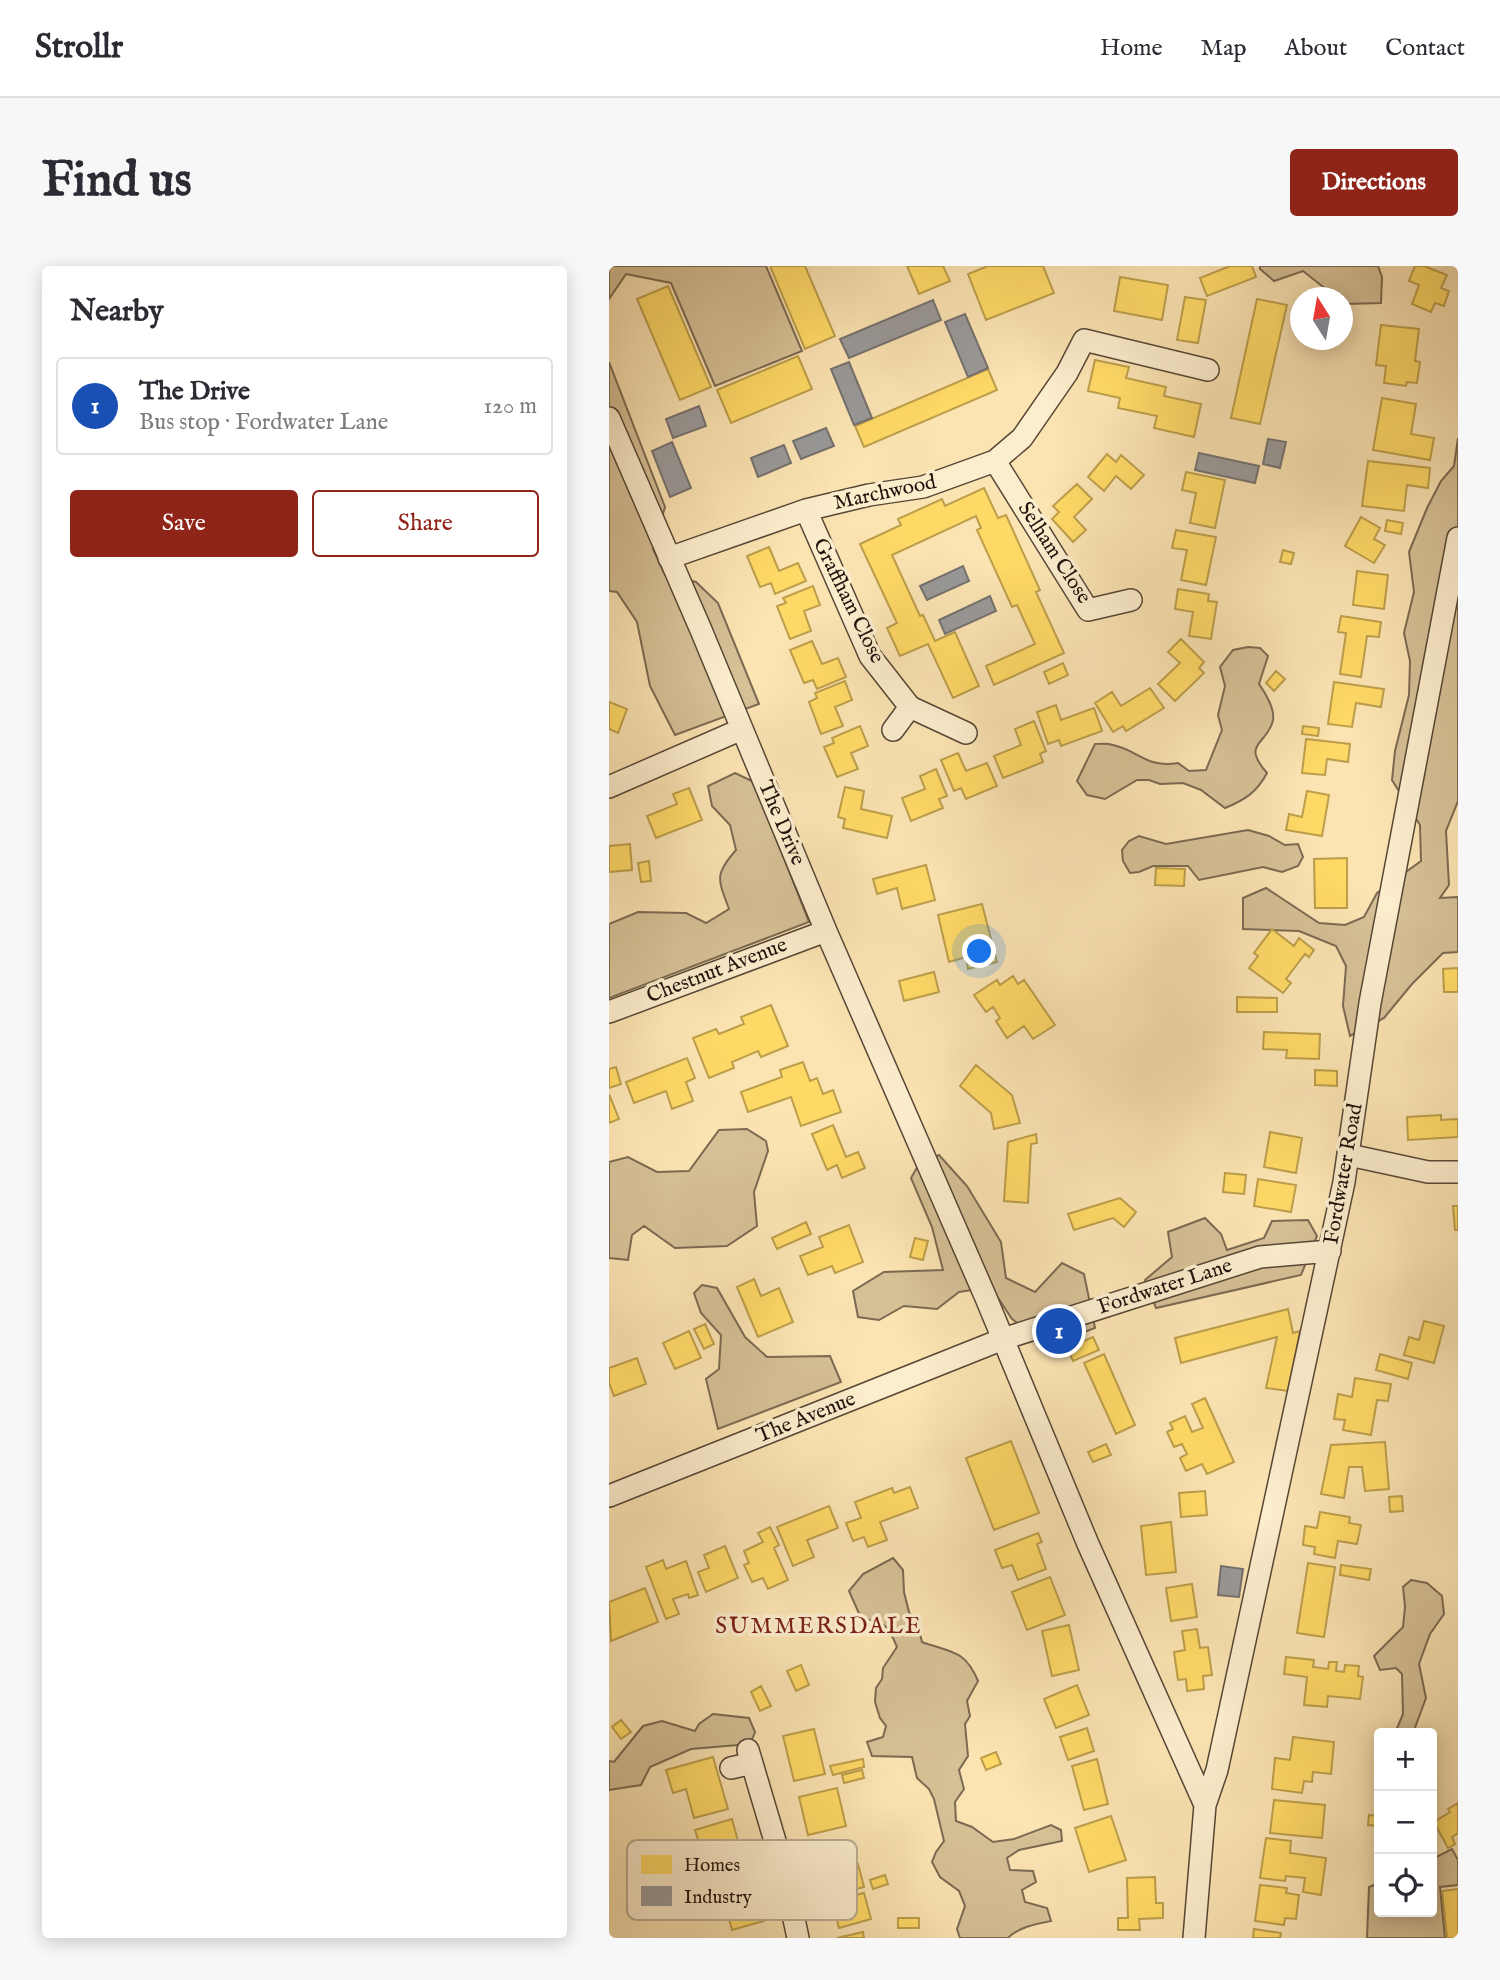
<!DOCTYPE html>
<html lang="en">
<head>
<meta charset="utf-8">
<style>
  :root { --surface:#fff; --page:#f7f7f7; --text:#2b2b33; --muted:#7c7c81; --line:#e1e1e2; --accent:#8f2418 }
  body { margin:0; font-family:"IM FELL English",serif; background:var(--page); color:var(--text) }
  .controls { position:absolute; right:21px; bottom:21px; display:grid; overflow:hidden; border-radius:7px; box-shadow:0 4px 18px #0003 }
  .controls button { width:63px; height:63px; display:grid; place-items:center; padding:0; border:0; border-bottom:2px solid var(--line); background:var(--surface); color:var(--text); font:35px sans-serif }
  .compass { position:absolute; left:681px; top:21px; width:63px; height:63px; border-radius:50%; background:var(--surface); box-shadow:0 4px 18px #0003; rotate:349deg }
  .you { position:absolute; left:371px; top:686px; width:24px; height:24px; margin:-18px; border:5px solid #fff; border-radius:50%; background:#1a73e8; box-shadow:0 0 0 10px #1a73e833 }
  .badge { display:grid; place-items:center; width:46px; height:46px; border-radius:50%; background:var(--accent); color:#fff; font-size:23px; font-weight:700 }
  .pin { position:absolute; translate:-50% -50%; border:4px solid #fff; box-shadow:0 2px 7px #0006 }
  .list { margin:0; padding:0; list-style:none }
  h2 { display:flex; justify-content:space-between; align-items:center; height:91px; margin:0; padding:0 28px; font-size:30px }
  h2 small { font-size:23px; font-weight:400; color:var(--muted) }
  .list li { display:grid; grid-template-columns:46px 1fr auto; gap:21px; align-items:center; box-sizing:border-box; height:98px; margin:0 14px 14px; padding:0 14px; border:2px solid var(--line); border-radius:7px }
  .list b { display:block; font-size:26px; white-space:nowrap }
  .list p { margin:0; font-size:23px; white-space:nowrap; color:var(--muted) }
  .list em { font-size:23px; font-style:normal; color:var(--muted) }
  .actions { display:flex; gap:14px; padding:21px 28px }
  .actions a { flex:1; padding:16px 0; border:2px solid var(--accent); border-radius:7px; text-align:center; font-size:24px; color:var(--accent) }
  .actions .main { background:var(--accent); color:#fff }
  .icon { flex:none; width:38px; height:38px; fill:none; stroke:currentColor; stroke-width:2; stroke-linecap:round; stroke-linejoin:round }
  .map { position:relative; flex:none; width:849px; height:1672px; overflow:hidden; border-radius:7px }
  header { display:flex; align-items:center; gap:42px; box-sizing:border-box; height:98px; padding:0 35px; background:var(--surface); border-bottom:2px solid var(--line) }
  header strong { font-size:33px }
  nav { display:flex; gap:38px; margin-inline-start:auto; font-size:24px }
  .intro { display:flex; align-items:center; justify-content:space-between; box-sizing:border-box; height:168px; padding:0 42px }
  h1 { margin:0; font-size:49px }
  .button { padding:18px 32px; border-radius:7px; background:var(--accent); color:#fff; font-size:24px; font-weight:700 }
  main { display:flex; gap:42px; padding:0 42px }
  aside { flex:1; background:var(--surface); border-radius:7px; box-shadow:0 4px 18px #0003 }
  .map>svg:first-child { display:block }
  .green { fill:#d6c096; stroke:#7b6a52; stroke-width:2 }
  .homes { fill:#ffd966; stroke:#bc9e4b; stroke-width:2 }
  .industry { fill:#999; stroke:#75716f; stroke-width:2 }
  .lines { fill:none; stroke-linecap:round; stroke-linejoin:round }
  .minor-casing { stroke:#574736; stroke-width:24 }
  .minor { stroke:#fcedcd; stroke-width:21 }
  .labels { text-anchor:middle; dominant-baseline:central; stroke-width:7; stroke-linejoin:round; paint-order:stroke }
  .street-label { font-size:21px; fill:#20130d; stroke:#fcedcd }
  .neighbourhood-label { font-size:23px; letter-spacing:2px; fill:#7a1f14; stroke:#fcedcd }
  .key { fill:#fcedcd; stroke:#baac93; stroke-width:2 }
  .key-label { font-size:19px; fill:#20130d }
</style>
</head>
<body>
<header>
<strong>Strollr</strong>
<nav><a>Home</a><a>Map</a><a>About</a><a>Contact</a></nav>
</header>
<div class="intro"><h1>Find us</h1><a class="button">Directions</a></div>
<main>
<aside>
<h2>Nearby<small></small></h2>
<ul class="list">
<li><span class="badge" style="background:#1a4fb4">1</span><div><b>The Drive</b><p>Bus stop · Fordwater Lane</p></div><em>120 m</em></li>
</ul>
<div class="actions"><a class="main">Save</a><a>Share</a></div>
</aside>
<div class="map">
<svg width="849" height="1672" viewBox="0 0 849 1672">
  <rect width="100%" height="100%" fill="#fbe3b2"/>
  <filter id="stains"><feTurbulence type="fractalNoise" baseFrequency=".00286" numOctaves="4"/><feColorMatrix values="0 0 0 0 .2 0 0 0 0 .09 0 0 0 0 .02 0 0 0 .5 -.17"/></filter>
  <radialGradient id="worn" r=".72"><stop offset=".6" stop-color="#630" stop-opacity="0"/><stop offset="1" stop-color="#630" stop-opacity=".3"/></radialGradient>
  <path class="green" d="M0,0h157l36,85 -87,35 -44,-103 -45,-9 -17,25z
    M651,0h118l4,11 -1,26 -36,1 -2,-6 -7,-1 -33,-26 -29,10 -14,-12z
    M0,96l56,145 -12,42 12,26 31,7 22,21 41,101 -84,31 -25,-49 -13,-64 -20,-30 -8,-1z
    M849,172v363l-12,30 3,54 -9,13 18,-1v55l-15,1 -31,31 -28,34 -34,18 -7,-30 3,-40 -10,-20 -37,-15 -56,-2v-31l23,-10 53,35 26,2 19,-8 13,-24 44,-32 -1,-36 -28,-45 3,-29 14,-56 1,-34 -6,-28 10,-41 -5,-40 18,-44 14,-27 13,-15z
    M639,381l12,1 8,8 -9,28c7,10 16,24 14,36 -5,25 -33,22 -6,53 -10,19 -22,27 -42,35l-24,-18 -18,-7 -23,1 -11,-4h-12l-32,19 -18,-4 -10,-14 18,-37c6,0 12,-1 18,1 27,6 32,23 65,18l11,8 17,-1 16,-40 -4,-15 7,-29 -5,-19 13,-17z
    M126,507l19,9 55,140 -200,76v-74l29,-12 48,1 20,10 23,-14c-11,-30 -15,-34 7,-59l-6,-25 -18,-19 -4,-20z
    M639,564l21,6 16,9 13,-1 5,13 -5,9 -16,6 -19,-5 -64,13 -11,-14h-35l-14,6 -9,1 -7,-12 -1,-11 7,-9 10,-5 27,8z
    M138,863l19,12 2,10 -14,41 3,34 -30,20 -52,2 -31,-22 -12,9 -4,25 -19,-2v-96l19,-5 29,15 32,-1 30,-41z
    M330,889l28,31 34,56 5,36 29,14 27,-29 22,11 11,54 -46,18 -37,-27 -21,-32 -32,5 -22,17 -33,-3 -25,14 -21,-3 -5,-26 31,-19 59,-2 -11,-43 -21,-49 8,-14z
    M596,952l16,16 6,16 37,-12 8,-17 36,-1 9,16 -16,39 -145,33 -11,-28 27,-23 -4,-25z
    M93,1019l15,3 28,49 22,20 63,-1 11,26 -123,47 -12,-50 13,-10 2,-34 -20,-22 -7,-20z
    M284,1292l10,12 1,22 5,20 9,14 4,16c31,11 43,8 56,39l-11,20 3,15 -5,8 3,32 -9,14 5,19 -9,13 1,19 16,6 21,15 21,-3 37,-14 10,5 1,11 -43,9 -12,8 3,12 23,1 3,11 -14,8 3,12 22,6 4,13c-15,3 -32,6 -43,17h-48l-3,-9 8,-23 -6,-15 -19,-14 -8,-15 4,-10 8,-11 -10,-42 -5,-10 -12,-11 -5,-21 -40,-1 -5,-14 16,-5 3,-11 -6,-8 -5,-16 1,-14 6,-9 1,-11 14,-21c-9,-22 -12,-25 -36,-29l-12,-27 14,-17z
    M802,1314l16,3 15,13 2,18 -14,20 -11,30 7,34 -13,35h-18l8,-19 -1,-40 -6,-6 -16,2 -6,-14 29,-29 2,-20 -2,-20z
    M104,1448l36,4 6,14 -4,10 -13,3 -47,4 -41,18 -9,18 -32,5v-29l5,1 29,-36 19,-5 33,10 4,-7z
    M843,1583l6,11v25l-18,2 5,51h-78l2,-51 10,-4v29h53v-53z"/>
  <path class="homes" d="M161,0h35l30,70 -30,13z
    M298,0h36l7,15 -31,13z
    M379,0h55l11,27 -68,27 -18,-46z
    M621,0h22l4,11 -49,19 -7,-18z
    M806,0h9l23,9 -6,13 8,3 -5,15 -9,-3 -4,9 -19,-8 7,-19 -10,-4z
    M511,11l48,8 -6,35 -48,-9z
    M59,20l43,101 -31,13 -43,-101z
    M576,31l21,3 -8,43 -21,-3z
    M648,33l30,6 -27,119 -29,-6z
    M772,59l38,4 -4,32 5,1 -3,21 -10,-1 -1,4 -22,-3 2,-17 -10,-1z
    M189,90l14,33 -81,34 -14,-33z
    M486,94l34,7 -3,11 40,9 -2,9 37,8 -7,33 -40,-9 3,-12 -39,-8 2,-10 -32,-7z
    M379,103l9,21 -133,57 -9,-21z
    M773,132l34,6 -5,30 23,4 -4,22 -57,-10z
    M498,188l9,8 5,-7 23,20 -13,14 -15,-13 -12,15 -16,-14z
    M759,195l62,7 -2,20 -21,-3 -3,26 -42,-5z
    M577,206l39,8 -10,48 -25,-5 6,-30 -14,-3z
    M468,218l15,15 -18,18 12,13 -13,12 -21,-23 7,-7 -6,-6z
    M375,222l14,30 8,-3 34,75 -4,2 28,61 -70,32 -8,-19 49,-22 -18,-39 -5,2 -35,-77 4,-2 -5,-12 -84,39 28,61 3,-1 12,26 20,-9 24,54 -26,12 -25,-54 -28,12 -13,-28 10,-5 -37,-79 41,-19 -3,-6 44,-20 3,7z
    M752,251l19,11 -6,11 11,6 -11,18 -29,-17z
    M778,254l16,3 -2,11 -16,-3z
    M567,264l40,7 -10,48 -25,-5 6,-30 -15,-2z
    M160,281l10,24 19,-8 8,18 -31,13 -4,-11 -11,4 -13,-31z
    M674,284l11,3 -3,11 -11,-2z
    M748,305l31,4 -4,34 -31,-4z
    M204,320l7,19 -16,6 7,20 -21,8 -13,-33 9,-3 -3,-5z
    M569,323l31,5 -1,7 9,1 -6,37 -22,-3 4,-24 -18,-3z
    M732,350l40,6 -2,15 -12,-1 -6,41 -21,-3 6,-41 -8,-1z
    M572,373l23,23 -5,6 5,5 -29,28 -17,-17 22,-21 -12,-11z
    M203,375l10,23 16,-6 8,19 -29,12 -4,-9 -9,3 -14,-33z
    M454,397l5,12 -19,9 -5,-12z
    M667,405l9,8 -11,12 -8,-8z
    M236,415l7,19 -17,7 8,19 -22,8 -12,-32 8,-4 -2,-5z
    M725,416l50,7 -3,18 -25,-4 -4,24 -24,-3z
    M541,422l14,20 -38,23 -3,-5 -10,6 -18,-29 17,-11 9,14z
    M0,436l18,7 -9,24 -9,-4z
    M447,439l5,15 33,-12 8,23 -41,15 -2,-6 -11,4 -11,-32z
    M425,455l12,30 -6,3 3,8 -40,16 -9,-22 27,-11 -6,-16z
    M251,460l8,20 -17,7 7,16 -21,8 -13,-30 10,-4 -2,-5z
    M694,460l16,2 -1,8 -16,-2z
    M697,473l44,5 -2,18 -21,-3 -2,16 -23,-2z
    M349,487l8,18 21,-8 10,23 -31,13 -5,-11 -7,3 -13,-31z
    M327,503l11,27 -8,3 4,9 -32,13 -9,-23 23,-9 -5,-13z
    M236,521l19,4 -3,18 31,7 -5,22 -44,-10 2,-9 -7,-2z
    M80,522l13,32 -46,18 -9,-22 30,-12 -4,-10z
    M698,525l22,4 -7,41 -36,-6 3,-16 13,3z
    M21,578l2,26 -23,2v-26z
    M738,592v50h-32l-1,-49z
    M40,595l2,20 -10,1 -3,-19z
    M317,599l9,35 -33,9 -5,-21 -20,6 -4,-15z
    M547,602l29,1 -1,17 -29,-1z
    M373,638l15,58 -29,7 -2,-12 -17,5 -11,-47z
    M663,663l22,17 5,-8 15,12 -5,7 -4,-3 -19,25 5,4 -8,10 -34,-25 9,-12 -4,-3z
    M849,702v24h-14l-1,-23z
    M325,706l5,20 -35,9 -5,-20z
    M404,710l5,8 6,-4 31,45 -22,14 -9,-13 -17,12 -11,-17 4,-3 -7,-11 -7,5 -12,-17 23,-15 3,5z
    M628,731l40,1v14h-40z
    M162,739l17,41 -27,11 -3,-6 -26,11 2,6 -25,10 -16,-40 23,-9 3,5 25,-10 -3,-7z
    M655,766l56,2 -1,25 -33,-1 1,-8 -24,-1z
    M78,792l8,20 -9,4 7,19 -21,8 -6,-18 -32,12 -8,-21z
    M194,796l7,19 7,-3 6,16 10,-4 8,22 -40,14 -10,-29 -43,15 -7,-20 41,-15 -2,-7z
    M367,799l36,30 8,28 -26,6 -3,-16 -31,-27z
    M7,801l5,17 -12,4v-19z
    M706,804l22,1v15l-22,-1z
    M0,828l10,25 -10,4z
    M832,849v5l17,-1v18l-50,3 -1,-23z
    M224,859l13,32 12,-5 7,16 -23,10 -5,-13 -10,5 -15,-36z
    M661,866l32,6 -6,35 -32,-6z
    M427,868l1,9 -6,1 -3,59 -24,-2 4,-59z
    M616,907l21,2 -2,19 -21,-2z
    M649,913l38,6 -5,27 -37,-6z
    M511,932l16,14 -12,15 -11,-9 -39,12 -6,-16z
    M844,940h5v24h-3z
    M197,956l5,12 -34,15 -5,-11z
    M240,959l14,37 -28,11 -3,-7 -24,9 -8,-19 23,-9 -4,-10z
    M306,972l13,3 -5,19 -13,-3z
    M145,1013l7,17 18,-8 14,34 -35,15 -21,-50z
    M679,1043l5,24 7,-2 -12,60 -22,-3 11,-51 -96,26 -6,-25z
    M815,1055l20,5 -10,37 -30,-8 5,-18 10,3z
    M96,1058l9,20 -10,5 -10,-20z
    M80,1065l12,27 -26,11 -12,-26z
    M484,1071l6,13 -26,11 -6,-13z
    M495,1088l31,71 -19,9 -32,-71z
    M771,1088l32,9 -4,16 -32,-9z
    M28,1092l9,26 -32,12 -5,-13v-15z
    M746,1112l36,6 -3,17 -11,-1 -6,35 -28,-5 2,-10 -11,-1 4,-25 14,3z
    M596,1132l29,64 -27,12 -5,-10 -16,7 -6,-13 7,-4 -5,-10 -8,3 -7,-15 6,-3 -3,-6 15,-7 7,16 11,-4 -11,-24z
    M402,1175l28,72 -45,17 -28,-72z
    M776,1176l4,47 -24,2 -3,-24h-13l-5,31 -23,-4 10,-49z
    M497,1178l5,11 -18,7 -5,-10z
    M301,1221l8,21 -38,14 7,18 -19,7 -4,-10 -11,4 -7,-18 15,-5 -6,-16 37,-14 2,5z
    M596,1225l2,24 -26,2 -2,-24z
    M793,1230l1,15 -13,1 -1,-15z
    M220,1240l9,22 -31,12 7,17 -21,9 -16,-39z
    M711,1246l30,5 -1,6 12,2 -4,19 -19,-3 -3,17 -21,-4 1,-7 -12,-2 2,-19 12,2z
    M562,1256l5,50 -30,3 -5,-49z
    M161,1261l9,18 -5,3 14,32 -20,9 -5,-11 -11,4 -8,-17 5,-2 -5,-12 19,-9 -5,-9z
    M429,1267l4,9 -5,2 9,25 -28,11 -6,-15 -10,3 -7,-18z
    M116,1280l13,32 -32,14 -8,-20 11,-4 -5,-13z
    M54,1294l3,9 20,-8 12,34 -9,3 -1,-4 -15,5 6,15 -13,5 -20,-52z
    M699,1297l27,4 -11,70 -27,-4z
    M732,1299l30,4 -2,11 -29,-5z
    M441,1311l15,38 -38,15 -15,-38z
    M583,1318l5,33 -26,4 -5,-33z
    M36,1322l13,34 -47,19 -2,-39z
    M460,1359l10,45 -27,6 -10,-45z
    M588,1363l3,19 8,-1 4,28 -9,1 1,13 -17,2 -1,-12 -8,1 -4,-28 11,-2 -3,-19z
    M677,1391l28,3 -1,7 15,2 1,-7h8l-1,9 8,1 1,-7 14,1 -1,10 5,1 -3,22 -32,-3 -1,11 -23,-2 3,-28 -23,-3z
    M192,1399l8,20 -13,6 -9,-20z
    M468,1419l12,30 -33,13 -12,-29z
    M152,1420l10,20 -11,5 -9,-19z
    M12,1454l10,12 -10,7 -9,-12z
    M478,1462l7,23 -26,9 -8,-23z
    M205,1463l11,45 -31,7 -11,-45z
    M684,1471l41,5 -3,32 -18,-2 -1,10 -8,-1 -2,12 -30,-4 3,-31 15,2z
    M387,1486l5,12 -15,6 -5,-12z
    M104,1491l15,52 -34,9 -8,-29 -13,4 -7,-23z
    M254,1493l1,8 -31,8 -3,-9z
    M488,1493l11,45 -24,6 -12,-44z
    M253,1504l2,8 -20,5 -2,-8z
    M228,1522l9,38 -38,9 -9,-38z
    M665,1534l51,5 -3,33 -52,-5z
    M849,1537v30l-6,4 3,7 -7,4 -14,-26 16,-10 -2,-3z
    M760,1549l10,1v10l-11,-1z
    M502,1550l15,44 -37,12 -14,-44z
    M123,1553l12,44 -36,11 -13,-44z
    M657,1572l25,3 -1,12 36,5 -5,37 -18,-3 2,-14 -19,-2 -1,5 -25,-3z
    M234,1580l5,21 10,-3 6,23 -36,9 -11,-43z
    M141,1607l14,48 -32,9 -13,-48z
    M276,1609l3,9 -15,5 -3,-9z
    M546,1611l1,26h7v15l-24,1 1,11h-22v-12h10l-1,-40z
    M651,1619l27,3 -1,5 13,2 -3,24 -11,-1 -1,7 -29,-4z
    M849,1623v49h-11l-5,-47z
    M255,1627l7,26 -32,9 -7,-27z
    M289,1652h21v10h-21z
    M645,1663l27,4 -1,5h-27z
    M254,1666l1,6h-27z"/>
  <path class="industry" d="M324,34l8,20 -92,38 -9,-19z
    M356,48l23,54 -20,9 -23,-55z
    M240,96l23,56 -18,7 -23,-56z
    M90,140l7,20 -33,12 -7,-19z
    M217,162l8,18 -33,13 -8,-18z
    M659,173l18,3 -6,26 -17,-4z
    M63,176l19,46 -21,9 -18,-46z
    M175,179l7,18 -33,14 -7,-19z
    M590,187l60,13 -4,17 -60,-13z
    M354,300l6,15 -42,19 -7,-14z
    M381,330l6,15 -51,23 -6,-14z
    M612,1300l22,3 -4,28 -21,-2z"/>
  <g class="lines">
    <defs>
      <path id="minor" d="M0,152l92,212 125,301 160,367 102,246 117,261
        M386,195l93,149 43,-10
        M197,244l64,146 40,51 56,26
        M60,292l137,-48 63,-15 54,-8 72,-26 27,-23 45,-65 17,-33 124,30
        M284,464l17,-23
        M0,521l133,-58
        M0,746l217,-81
        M740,889l79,17h30
        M0,1230l394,-157 257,-82 70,-6
        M139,1484l35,118 15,70
        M122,1502l21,-5
        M585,1672l11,-133 12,-35 127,-588 26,-179 88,-465"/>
    </defs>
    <use href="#minor" class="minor-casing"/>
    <use href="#minor" class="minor"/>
  </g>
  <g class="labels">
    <g class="street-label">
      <text transform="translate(276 227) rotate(-12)">Marchwood</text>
      <text transform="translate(445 287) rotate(57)">Selham Close</text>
      <text transform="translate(239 335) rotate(64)">Graffham Close</text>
      <text transform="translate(172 557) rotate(67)">The Drive</text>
      <text transform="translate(108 705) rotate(-21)">Chestnut Avenue</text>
      <text transform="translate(735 908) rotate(-80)">Fordwater Road</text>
      <text transform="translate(556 1021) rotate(-18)">Fordwater Lane</text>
      <text transform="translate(197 1152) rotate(-22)">The Avenue</text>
    </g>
    <g class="neighbourhood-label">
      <text x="210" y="1360">SUMMERSDALE</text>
    </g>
  </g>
  <rect x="18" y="1574" width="230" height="80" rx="10" class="key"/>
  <rect x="32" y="1589" width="31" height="19" fill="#ffd966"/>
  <rect x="32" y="1620" width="31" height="20" fill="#999"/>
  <g class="key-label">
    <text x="75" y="1605">Homes</text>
    <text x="75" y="1637">Industry</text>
  </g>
  <rect width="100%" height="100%" filter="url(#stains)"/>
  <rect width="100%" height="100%" fill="url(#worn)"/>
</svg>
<div class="controls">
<button>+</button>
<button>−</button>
<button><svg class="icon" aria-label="locate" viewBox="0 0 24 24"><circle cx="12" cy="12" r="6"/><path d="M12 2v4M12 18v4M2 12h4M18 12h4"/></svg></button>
</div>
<svg class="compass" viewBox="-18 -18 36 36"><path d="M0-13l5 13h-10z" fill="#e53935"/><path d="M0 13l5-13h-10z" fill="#7c7c81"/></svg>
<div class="you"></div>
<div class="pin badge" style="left:450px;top:1065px;background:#1a4fb4">1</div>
</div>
</main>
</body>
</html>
